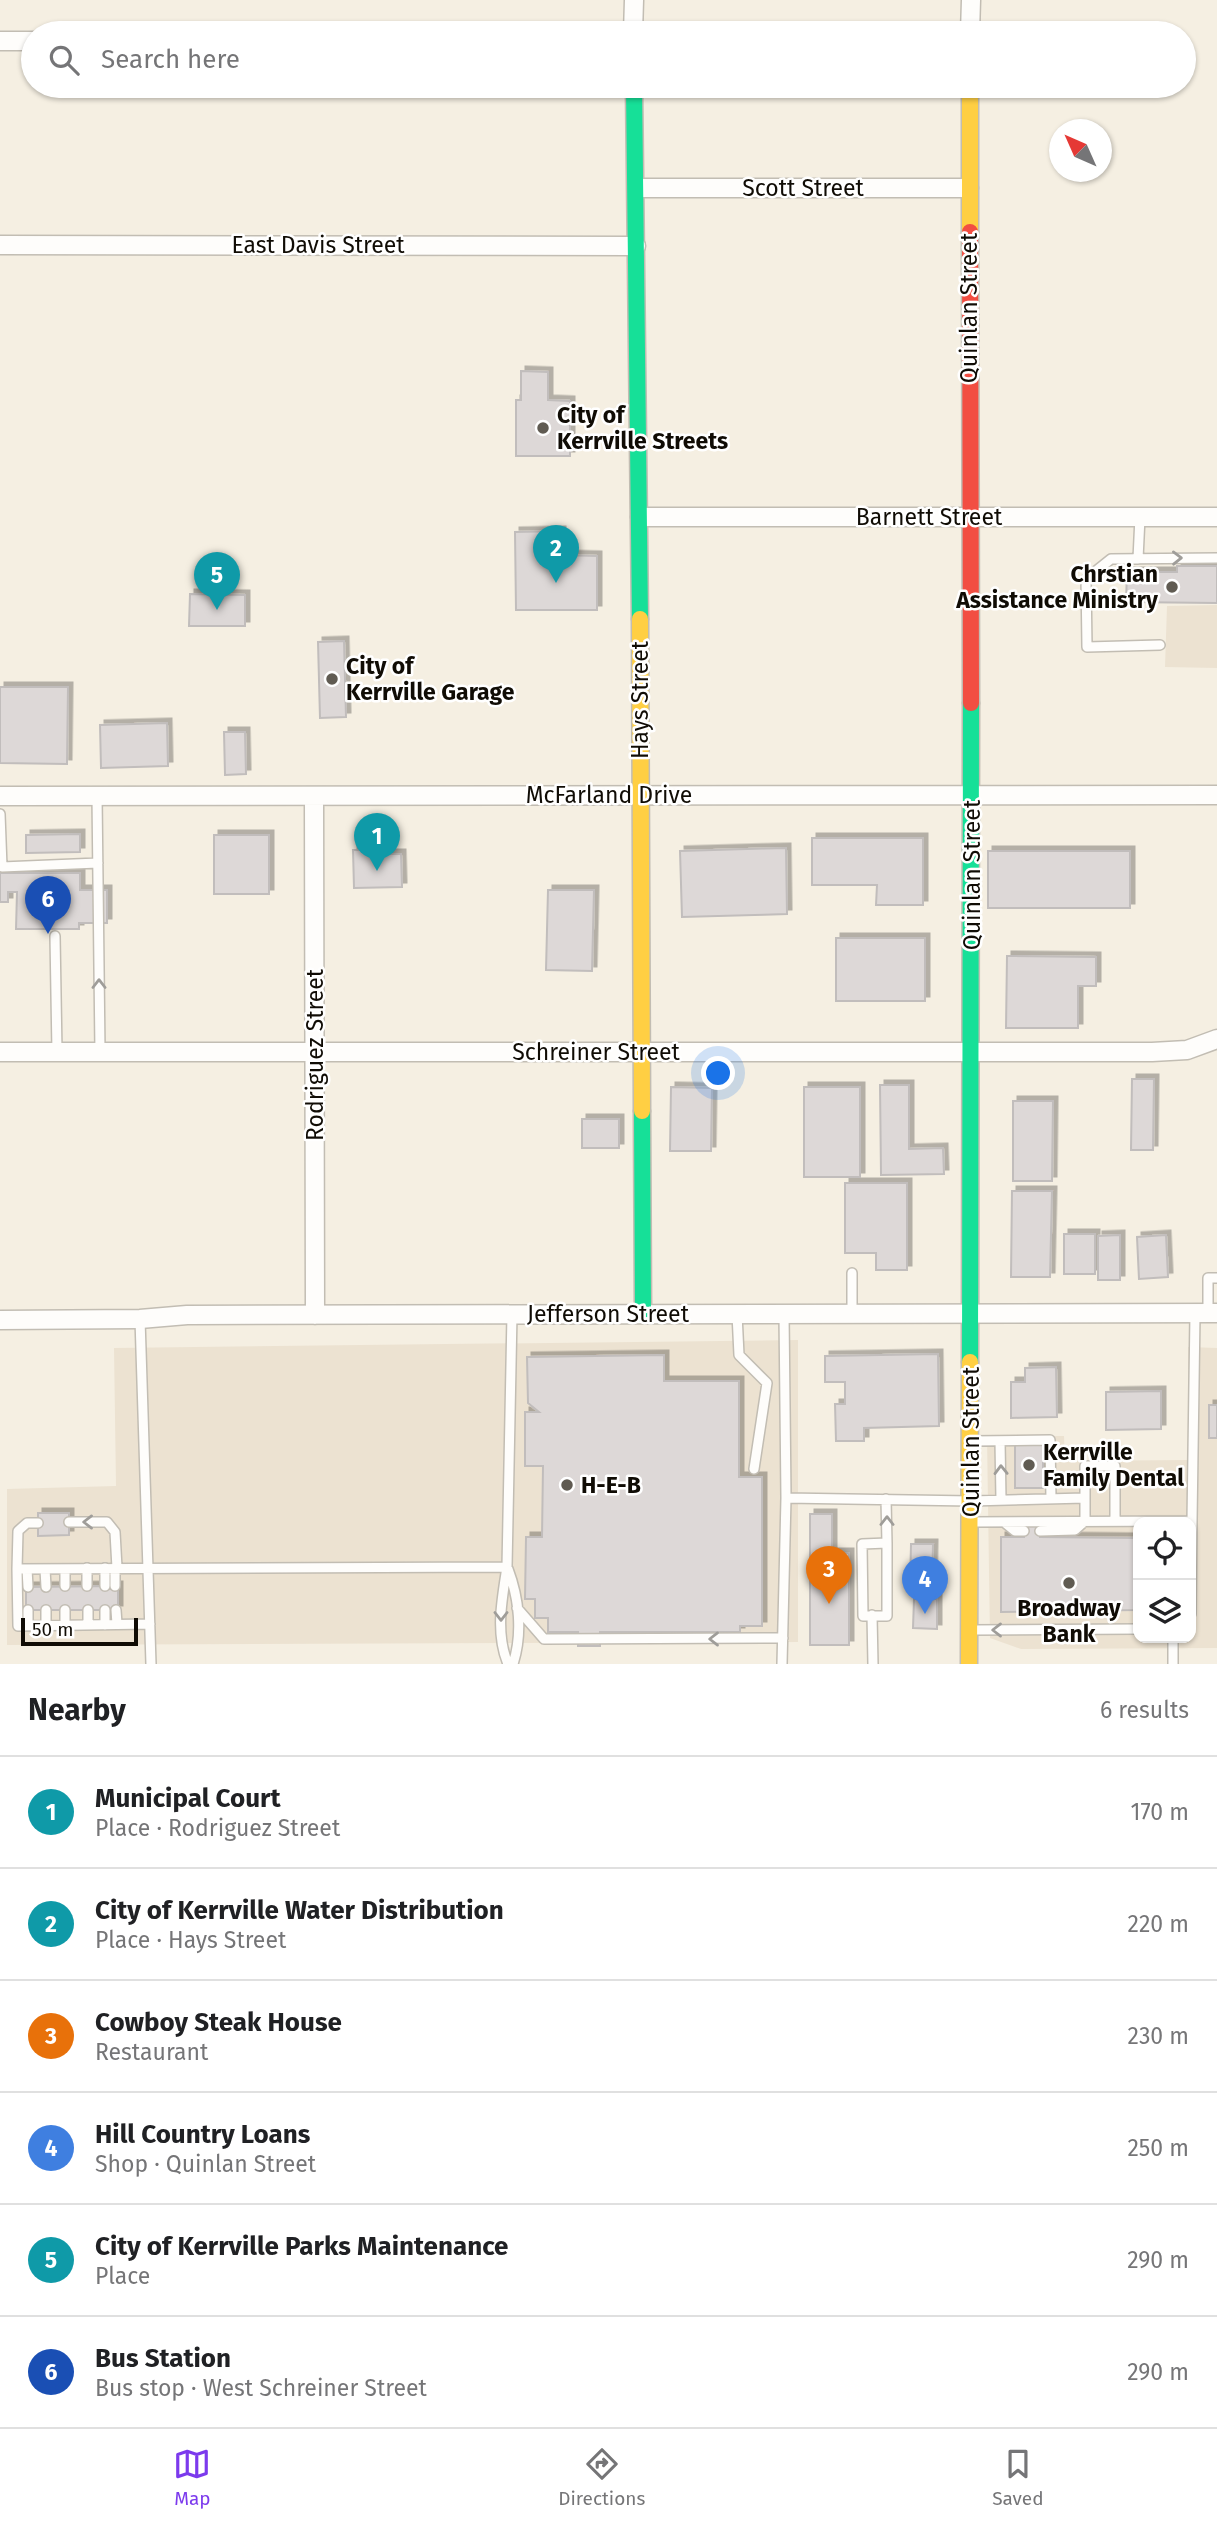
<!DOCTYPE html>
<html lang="en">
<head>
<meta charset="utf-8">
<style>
  :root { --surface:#fff; --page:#f2f2f2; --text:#202124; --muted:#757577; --line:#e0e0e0; --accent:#7c3aed }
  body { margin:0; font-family:"Fira Sans",sans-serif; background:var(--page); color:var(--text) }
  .controls { position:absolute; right:21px; bottom:21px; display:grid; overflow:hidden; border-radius:14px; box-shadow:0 2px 5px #0004 }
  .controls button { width:63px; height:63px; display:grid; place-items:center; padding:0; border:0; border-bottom:2px solid var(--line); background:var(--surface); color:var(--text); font:35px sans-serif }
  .compass { position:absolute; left:1049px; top:119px; width:63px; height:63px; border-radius:50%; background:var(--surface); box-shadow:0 2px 5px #0004; rotate:315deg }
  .scale { position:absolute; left:21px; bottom:18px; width:117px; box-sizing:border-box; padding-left:7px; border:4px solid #100c05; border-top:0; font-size:19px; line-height:24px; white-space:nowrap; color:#100c05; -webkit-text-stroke:5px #fff; paint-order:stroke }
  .you { position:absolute; left:719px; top:1074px; width:24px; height:24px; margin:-18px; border:5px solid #fff; border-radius:50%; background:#1a73e8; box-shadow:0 0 0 10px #1a73e833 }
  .badge { display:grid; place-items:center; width:46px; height:46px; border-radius:50%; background:var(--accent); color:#fff; font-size:23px; font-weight:700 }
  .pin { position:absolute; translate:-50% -58px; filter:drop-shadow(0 2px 4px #0008) }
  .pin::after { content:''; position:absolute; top:37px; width:24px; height:21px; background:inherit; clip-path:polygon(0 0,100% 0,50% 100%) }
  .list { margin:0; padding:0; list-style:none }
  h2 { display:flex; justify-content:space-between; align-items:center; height:91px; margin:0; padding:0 28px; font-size:30px }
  h2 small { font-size:23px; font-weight:400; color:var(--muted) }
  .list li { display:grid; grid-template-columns:46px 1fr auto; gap:21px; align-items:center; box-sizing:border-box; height:112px; padding:0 28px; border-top:2px solid var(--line) }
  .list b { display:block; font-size:26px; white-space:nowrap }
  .list p { margin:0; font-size:23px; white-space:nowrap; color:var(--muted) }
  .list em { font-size:23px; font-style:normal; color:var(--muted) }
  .icon { flex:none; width:38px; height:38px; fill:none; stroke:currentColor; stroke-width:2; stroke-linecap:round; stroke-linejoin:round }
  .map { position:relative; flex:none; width:1217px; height:1664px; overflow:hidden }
  .search { position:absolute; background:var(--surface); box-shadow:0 2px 5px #0004; left:21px; right:21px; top:21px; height:77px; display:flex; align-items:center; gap:18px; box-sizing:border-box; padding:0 24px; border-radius:38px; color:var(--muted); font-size:26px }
  .sheet { height:763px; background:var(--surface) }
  nav { display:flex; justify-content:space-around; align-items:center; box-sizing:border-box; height:98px; border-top:2px solid var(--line); background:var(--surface); font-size:19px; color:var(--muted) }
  nav a { display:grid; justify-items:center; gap:4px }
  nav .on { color:var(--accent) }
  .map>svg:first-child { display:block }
  .commercial { fill:#ece2d1; fill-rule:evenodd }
  .building { fill:#ddd8d7; stroke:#c1bdbc; stroke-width:2; filter:url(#shadow) }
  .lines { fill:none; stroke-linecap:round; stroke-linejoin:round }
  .lane-casing { stroke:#c2bdb3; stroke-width:12 }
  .street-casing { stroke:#c2bdb3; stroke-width:21 }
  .fast-casing { stroke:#c2bdb3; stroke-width:19 }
  .slow-casing { stroke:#c2bdb3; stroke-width:19 }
  .jam-casing { stroke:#c2bdb3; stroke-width:19 }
  .lane { stroke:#fefdfb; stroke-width:9 }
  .street { stroke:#fefdfb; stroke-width:18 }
  .fast { stroke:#16e098; stroke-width:16 }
  .slow { stroke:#ffcf43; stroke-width:16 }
  .jam { stroke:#f24e42; stroke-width:16 }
  .oneway { stroke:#9f9d99 }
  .poi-dot { fill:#605b52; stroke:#fff; stroke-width:2.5 }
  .labels { text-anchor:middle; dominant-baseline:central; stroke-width:5; stroke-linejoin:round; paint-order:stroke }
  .street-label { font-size:23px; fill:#100c05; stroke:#fff }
  .poi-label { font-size:23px; font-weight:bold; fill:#100c05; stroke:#fff; text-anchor:start }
</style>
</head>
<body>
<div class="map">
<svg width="1217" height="1664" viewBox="0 0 1217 1664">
  <defs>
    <filter id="shadow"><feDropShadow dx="4.5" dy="-4.5" stdDeviation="0" flood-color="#0004"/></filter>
  </defs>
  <rect width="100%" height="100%" fill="#f5efe2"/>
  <path class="commercial" d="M1217,605v63l-52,-1 2,-61z
    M798,1340v302l-791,3v-156l109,-3 -2,-138z
    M1188,1347l29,1v300l-196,1 -31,-11 -3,-202h77l1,25 123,-1zM1138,1522h53v116h-53z"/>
  <path class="building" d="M521,371l27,1v28l22,1v55h-54v-56h5z
    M561,531v24l36,1v54h-81l-1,-78z
    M1177,566h40v37l-91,-1 1,-30h50z
    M190,594l55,1v31h-56z
    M344,641l2,76 -26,1 -2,-76z
    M0,687h68l-1,77 -67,-1z
    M167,723l1,43 -67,2 -1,-43z
    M224,732h21l1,42 -21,1z
    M80,834v18l-54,1v-18z
    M214,835h55v59h-55z
    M812,838h111v67h-47l1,-20h-65z
    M786,848l1,66 -105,3 -2,-66z
    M353,850h15v4h33l1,33 -48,1z
    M988,851h142v57h-142z
    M0,873h80v17h27v33h-28v6h-63l1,-37h-9v10h-8z
    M548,890h46l-2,81 -46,-1z
    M836,938h89v63h-89z
    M1007,956l89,1v29h-18v42h-72z
    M1132,1079h22l-1,71h-22z
    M880,1085h29v64l34,-1 1,26 -63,1z
    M671,1087l41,1 -1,63h-41z
    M804,1087h56v90h-56z
    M1013,1101h40l-1,80h-39z
    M582,1119h37v29h-37z
    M845,1183h62v87h-31v-17h-31z
    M1012,1191h40l-2,86h-39z
    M1064,1234h31v40h-31z
    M1120,1235v45h-22v-44z
    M1166,1235l2,42 -29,2 -2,-42z
    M938,1354l1,72 -75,2v13h-28l-1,-37h10v-22h-20v-26z
    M664,1355v26h75v96h23v149h-22v6h-140v14h-22v-14h-30v-14h-13v-19h-10l1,-62h16l1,-71h-18v-54h14l-11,-9 -1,-46z
    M1056,1367l1,50 -46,1v-36h14v-14z
    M1161,1391v38l-55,1v-38z
    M1209,1405h8v33h-8z
    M1015,1443h28v45h-28z
    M38,1513h31v22l-31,1z
    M810,1514h22v39h17v92h-39z
    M1024,1524h16v13l98,1v18h-2l1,54 -136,2v-75h23z
    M911,1544h22l-1,43h-22z
    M118,1586v24h-92v-23z
    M914,1599h23v30l-24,-1z"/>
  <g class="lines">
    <defs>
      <path id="lane" d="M1138,559l2,-42
        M1160,645l-73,2 -1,-68 25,-20 106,-1
        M97,796l3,256
        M0,814l2,53 96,-4
        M55,936l2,116
        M852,1273v41
        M737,1314l2,41 28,28 -13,86
        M1208,1314v-36h9
        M140,1319l11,345
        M972,1441l78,-1 1,59
        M1000,1441l1,59
        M786,1498l185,3 114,-3
        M886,1499l1,44
        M1192,1521l3,-207
        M69,1522h38l8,10 2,36
        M972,1522l220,-1 -1,93
        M1004,1522l11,9h9
        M1040,1531l35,-1 10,-9v-55h30v55
        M887,1543v73h-24l-1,-72z
        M87,1568v18
        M115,1568v18
        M17,1569l1,-38 9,-8h11
        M27,1569l1,18
        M45,1569l1,18
        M65,1569v17
        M508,1569c11,29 15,64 5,95
        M105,1586v-18
        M517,1608l27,31 239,-1
        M28,1610v16
        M46,1610v16
        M65,1610v15
        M88,1610v15
        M116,1610l1,14
        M872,1615l1,49
        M150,1624l-132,2 -1,-57 490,-2
        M105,1625v-15
        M972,1630l166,-1
        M508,1664c-13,-31 -6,-65 -1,-97l5,-253
        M782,1664l4,-166 -2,-184
        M1173,1664v-26"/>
      <path id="street" d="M633,33l1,-33
        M970,33l1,-33
        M0,41h33
        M637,188h332
        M0,245l636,1
        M640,517h577
        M0,796l1217,-1
        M314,796l1,519
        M0,1052h1152l35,-2 30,-11
        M0,1320l140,-1 47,-4 1030,-2"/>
      <path id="fast" d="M634,86l6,533
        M642,1111l1,203
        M970,1362l1,-659"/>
      <path id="slow" d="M970,232v-146
        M640,619l2,492
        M969,1664l1,-302"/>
      <path id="jam" d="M970,232l1,471"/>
    </defs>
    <use href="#lane" class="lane-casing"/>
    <use href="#street" class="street-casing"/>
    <use href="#fast" class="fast-casing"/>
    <use href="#slow" class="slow-casing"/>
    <use href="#jam" class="jam-casing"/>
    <use href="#lane" class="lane"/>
    <use href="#street" class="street"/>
    <use href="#fast" class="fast"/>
    <use href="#slow" class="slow"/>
    <use href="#jam" class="jam"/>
  </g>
  <defs><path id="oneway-chevron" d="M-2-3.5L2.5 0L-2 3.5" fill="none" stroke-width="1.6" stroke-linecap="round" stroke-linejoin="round" transform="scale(1.75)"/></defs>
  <g class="oneway">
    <use href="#oneway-chevron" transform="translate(1177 558) rotate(-1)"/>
    <use href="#oneway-chevron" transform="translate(99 984) rotate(-90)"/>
    <use href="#oneway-chevron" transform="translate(1001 1470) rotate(-91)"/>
    <use href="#oneway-chevron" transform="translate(887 1521) rotate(-90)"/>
    <use href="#oneway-chevron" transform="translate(88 1522) rotate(180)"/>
    <use href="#oneway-chevron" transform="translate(501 1616) rotate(90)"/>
    <use href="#oneway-chevron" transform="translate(997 1630) rotate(180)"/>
    <use href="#oneway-chevron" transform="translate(714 1639) rotate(180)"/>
  </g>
  <g class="poi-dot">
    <circle cx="543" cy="428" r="7"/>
    <circle cx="1172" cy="587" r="7"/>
    <circle cx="332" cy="679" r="7"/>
    <circle cx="1029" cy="1465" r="7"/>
    <circle cx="567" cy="1485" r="7"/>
    <circle cx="1069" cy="1583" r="7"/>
  </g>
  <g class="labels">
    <g class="street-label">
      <text x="803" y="188">Scott Street</text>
      <text x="318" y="245">East Davis Street</text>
      <text transform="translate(969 308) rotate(-90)">Quinlan Street</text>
      <text x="929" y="517">Barnett Street</text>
      <text transform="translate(640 700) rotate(-90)">Hays Street</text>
      <text x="609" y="795">McFarland Drive</text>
      <text transform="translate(972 875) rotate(-90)">Quinlan Street</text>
      <text x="596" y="1052">Schreiner Street</text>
      <text transform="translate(315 1055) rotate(-90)">Rodriguez Street</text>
      <text x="608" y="1314">Jefferson Street</text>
      <text transform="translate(971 1442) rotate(-90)">Quinlan Street</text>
    </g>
    <g class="poi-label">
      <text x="557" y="415">City of<tspan x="557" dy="26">Kerrville Streets</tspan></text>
      <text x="1158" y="574" text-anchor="end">Chrstian<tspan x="1158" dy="26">Assistance Ministry</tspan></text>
      <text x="346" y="666">City of<tspan x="346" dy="26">Kerrville Garage</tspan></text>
      <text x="1043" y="1452">Kerrville<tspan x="1043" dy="26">Family Dental</tspan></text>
      <text x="581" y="1485">H-E-B</text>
      <text x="1069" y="1608" text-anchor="middle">Broadway<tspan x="1069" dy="26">Bank</tspan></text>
    </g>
  </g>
</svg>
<div class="controls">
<button><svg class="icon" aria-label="locate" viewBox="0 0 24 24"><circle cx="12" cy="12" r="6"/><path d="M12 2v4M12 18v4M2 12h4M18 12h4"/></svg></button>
<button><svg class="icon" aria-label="layers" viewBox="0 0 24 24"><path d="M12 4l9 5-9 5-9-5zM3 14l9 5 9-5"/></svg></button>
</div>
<svg class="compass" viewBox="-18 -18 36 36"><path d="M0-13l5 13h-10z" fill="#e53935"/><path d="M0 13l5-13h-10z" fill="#757577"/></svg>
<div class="scale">50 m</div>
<div class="you"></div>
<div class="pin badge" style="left:377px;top:871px;background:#0f9aa8">1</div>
<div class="pin badge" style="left:556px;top:583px;background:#0f9aa8">2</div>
<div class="pin badge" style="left:829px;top:1604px;background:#e8710a">3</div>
<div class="pin badge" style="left:925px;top:1614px;background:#3f7fe0">4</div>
<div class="pin badge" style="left:217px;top:610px;background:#0f9aa8">5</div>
<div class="pin badge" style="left:48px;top:934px;background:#1a4fb4">6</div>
<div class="search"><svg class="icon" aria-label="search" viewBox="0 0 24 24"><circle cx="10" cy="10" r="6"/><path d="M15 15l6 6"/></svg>Search here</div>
</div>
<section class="sheet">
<h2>Nearby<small>6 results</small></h2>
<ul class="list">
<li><span class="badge" style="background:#0f9aa8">1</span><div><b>Municipal Court</b><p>Place · Rodriguez Street</p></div><em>170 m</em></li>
<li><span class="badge" style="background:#0f9aa8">2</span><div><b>City of Kerrville Water Distribution</b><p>Place · Hays Street</p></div><em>220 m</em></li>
<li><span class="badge" style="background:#e8710a">3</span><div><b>Cowboy Steak House</b><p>Restaurant</p></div><em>230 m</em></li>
<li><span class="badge" style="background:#3f7fe0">4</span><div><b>Hill Country Loans</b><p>Shop · Quinlan Street</p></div><em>250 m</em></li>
<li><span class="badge" style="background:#0f9aa8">5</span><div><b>City of Kerrville Parks Maintenance</b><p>Place</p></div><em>290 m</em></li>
<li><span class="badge" style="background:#1a4fb4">6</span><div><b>Bus Station</b><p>Bus stop · West Schreiner Street</p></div><em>290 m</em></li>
</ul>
</section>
<nav>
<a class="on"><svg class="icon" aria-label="map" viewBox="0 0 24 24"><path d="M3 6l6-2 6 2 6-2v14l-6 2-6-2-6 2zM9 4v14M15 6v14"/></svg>Map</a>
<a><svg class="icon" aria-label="directions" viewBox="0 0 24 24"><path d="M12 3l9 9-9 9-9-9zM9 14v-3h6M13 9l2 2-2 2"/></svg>Directions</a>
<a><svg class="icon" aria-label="saved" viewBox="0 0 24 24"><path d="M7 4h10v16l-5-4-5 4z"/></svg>Saved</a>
</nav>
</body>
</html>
